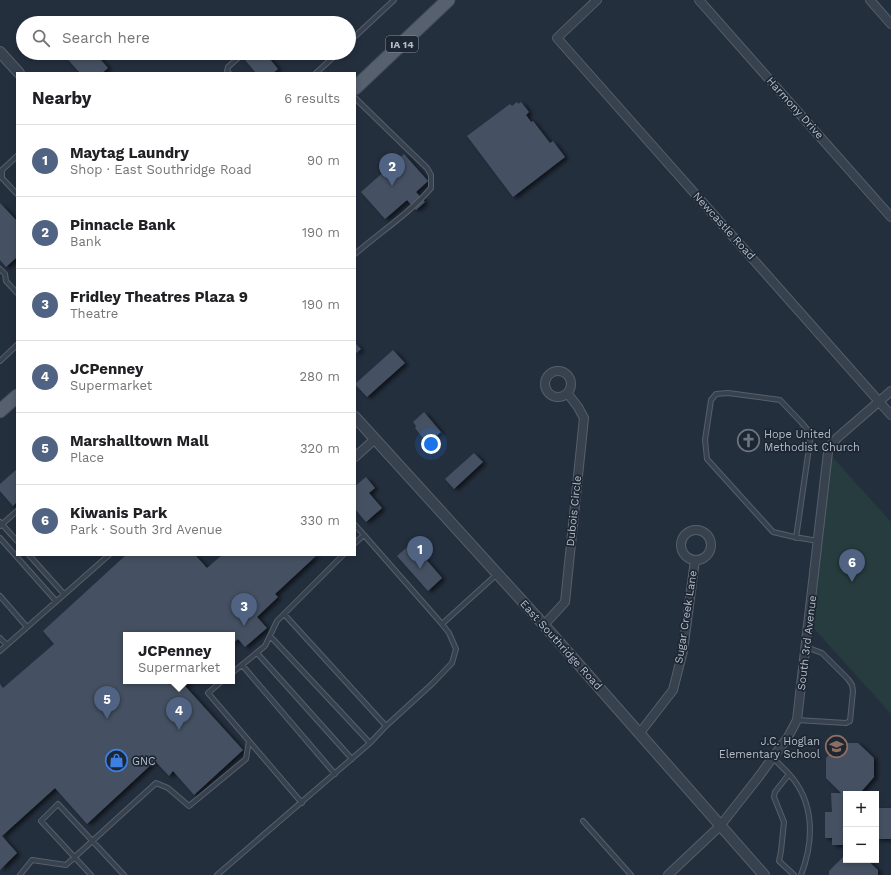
<!DOCTYPE html>
<html lang="en">
<head>
<meta charset="utf-8">
<style>
  :root { --surface:#fff; --page:#f6f6f6; --text:#202124; --muted:#757577; --line:#e0e0e0; --accent:#506383 }
  body { margin:0; font-family:"Work Sans",sans-serif; background:var(--page); color:var(--text) }
  .controls { position:absolute; right:12px; bottom:12px; display:grid; overflow:hidden; border-radius:0px; box-shadow:0 2px 6px #0003 }
  .controls button { width:36px; height:36px; display:grid; place-items:center; padding:0; border:0; border-bottom:1px solid var(--line); background:var(--surface); color:var(--text); font:20px sans-serif }
  .you { position:absolute; left:431px; top:444px; width:14px; height:14px; margin:-10px; border:3px solid #fff; border-radius:50%; background:#1a73e8; box-shadow:0 0 0 6px #1a73e833 }
  .badge { display:grid; place-items:center; width:26px; height:26px; border-radius:50%; background:var(--accent); color:#fff; font-size:13px; font-weight:700 }
  .pin { position:absolute; translate:-50% -33px; filter:drop-shadow(0 1px 2px #0008) }
  .pin::after { content:''; position:absolute; top:21px; width:14px; height:12px; background:inherit; clip-path:polygon(0 0,100% 0,50% 100%) }
  .popup { position:absolute; left:123px; top:632px; width:112px; height:52px; box-sizing:border-box; display:grid; place-content:center; border-radius:0px; background:var(--surface); filter:drop-shadow(0 1px 3px #0005); font-size:13px; white-space:nowrap; color:var(--muted) }
  .popup b { font-size:15px; color:var(--text) }
  .popup::after { content:''; position:absolute; left:50%; top:100%; margin-left:-8px; border:8px solid transparent; border-top-color:var(--surface) }
  .list { margin:0; padding:0; list-style:none }
  h2 { display:flex; justify-content:space-between; align-items:center; height:52px; margin:0; padding:0 16px; font-size:17px }
  h2 small { font-size:13px; font-weight:400; color:var(--muted) }
  .list li { display:grid; grid-template-columns:26px 1fr auto; gap:12px; align-items:center; box-sizing:border-box; height:72px; padding:0 16px; border-top:1px solid var(--line) }
  .list b { display:block; font-size:15px; white-space:nowrap }
  .list p { margin:0; font-size:13px; white-space:nowrap; color:var(--muted) }
  .list em { font-size:13px; font-style:normal; color:var(--muted) }
  .icon { flex:none; width:22px; height:22px; fill:none; stroke:currentColor; stroke-width:2; stroke-linecap:round; stroke-linejoin:round }
  .map { position:relative; flex:none; width:891px; height:875px; overflow:hidden }
  .search { position:absolute; background:var(--surface); box-shadow:0 2px 6px #0003; left:16px; top:16px; width:340px; height:44px; display:flex; align-items:center; gap:10px; box-sizing:border-box; padding:0 14px; border-radius:22px; color:var(--muted); font-size:15px }
  .panel { position:absolute; background:var(--surface); box-shadow:0 2px 6px #0003; left:16px; top:72px; width:340px; height:484px; border-radius:0px }
  .map>svg:first-child { display:block }
  .green { fill:#263c3f }
  .building { fill:#455162; filter:url(#shadow) }
  .lines { fill:none; stroke-linecap:round; stroke-linejoin:round }
  .service-casing { stroke:#565f6c; stroke-width:6 }
  .minor-casing { stroke:#565f6c; stroke-width:10 }
  .tertiary-casing { stroke:#565f6c; stroke-width:12 }
  .primary-casing { stroke:#414a57; stroke-width:15 }
  .service { stroke:#38414e; stroke-width:4 }
  .minor { stroke:#38414e; stroke-width:8 }
  .tertiary { stroke:#38414e; stroke-width:10 }
  .primary { stroke:#56606e; stroke-width:13 }
  .labels { text-anchor:middle; dominant-baseline:central; stroke-width:3.5; stroke-linejoin:round; paint-order:stroke }
  .shield { fill:#1d2633; stroke:#878f9c; stroke-width:1 }
  .shield-label { font-size:10px; font-weight:bold; fill:#b4bcc9 }
  .street-label { font-size:11px; fill:#b4bcc9; stroke:#1d2633 }
  .poi-label { font-size:11px; fill:#b4bcc9; stroke:#1d2633; text-anchor:start }
</style>
</head>
<body>
<div class="map">
<svg width="891" height="875" viewBox="0 0 891 875">
  <defs>
    <filter id="shadow"><feDropShadow dx="3.5" dy="2" stdDeviation="2" flood-color="#0009"/></filter>
  </defs>
  <rect width="100%" height="100%" fill="#242f3e"/>
  <path class="green" d="M828,452l63,70v192l-82,-91z"/>
  <path class="building" d="M62,53h33l13,15 -6,5h-22z
    M239,53h26l13,16 -5,4h-17z
    M517,102l1,2 3,-2 8,10 -3,3 5,7 2,-1 17,22 3,-2 12,16 -52,40 -46,-61 43,-32 2,2z
    M404,154l24,27 -12,11 9,10 -9,8 -9,-10 -22,19 -24,-27z
    M0,203l17,18v36l-11,10 -6,-7z
    M355,343l6,6 -6,5z
    M393,350l12,13 -38,34 -12,-13z
    M424,412l17,20 -12,10 -4,-5 -2,1 -8,-10 1,-2 -3,-4z
    M474,453l9,9 -29,27 -9,-10z
    M17,469v33l-4,4 -13,-15v-7z
    M366,477l9,11 -6,5 13,15 -16,14 -11,-13v-23z
    M412,543l30,35 -14,13 -31,-35z
    M126,555h69l12,13 15,-13h95l-42,39 3,3 -21,20 10,11 -22,19 -7,-8 -6,5v-9h-106v46h65l-6,5 58,64 -49,45 -21,-24 -4,5 -14,-15 -68,63 -32,-36 -53,48 15,17 -17,17v-186l3,4 51,-44 -11,-13z
    M840,743h18l16,15v19l-14,16 5,-1v2h-19v66h21l11,10v5h-49v-4l14,-14v-12h-11v-7h-7v-26h7l-1,-19h10l-15,-15v-20z
    M876,808h15v31h-15z"/>
  <g class="lines">
    <defs>
      <path id="service" d="M349,42l45,-42
        M229,73l-2,-2 1,-4 10,-9
        M316,73l22,-20
        M355,98l72,70 4,7v13c-22,26 -51,44 -76,66
        M17,156l-15,14v8l15,16
        M0,269l5,5 1,7 11,12
        M0,361l17,-16
        M0,522l17,19
        M355,525l9,10 -9,8
        M0,526l17,-15
        M364,535l78,89 54,-49
        M0,538l56,63
        M796,538l15,-104 -10,-12 -21,-22 -52,-7 -12,1 -5,6 -6,40 2,19 66,73c15,4 30,7 45,9
        M29,555l35,39
        M0,596l27,31
        M284,614l102,112
        M270,636l100,107
        M0,638l7,7
        M0,651l109,-96
        M257,653l95,106
        M242,665l93,109
        M232,673l33,-27 12,-25 66,-66
        M797,720l49,3 4,-2 3,-30 -1,-6 -4,-6 -26,-26 -16,-6
        M249,741l53,62
        M773,758c7,7 15,14 21,22 21,28 19,64 7,95
        M789,774l-14,18 -1,5 10,25 -3,29 -2,10 15,14
        M583,821l48,54
        M20,875l12,-15 34,5 90,-82 12,5 21,18 57,-47 3,-18 -41,-48 14,-12
        M91,875l-50,-54 17,-17 66,71
        M217,875l153,-132 16,-17 47,-43 19,-20 4,-14 -7,-16 -7,-9"/>
      <path id="minor" d="M597,0l-40,38 334,377
        M699,0l192,217
        M870,0l21,24
        M545 384a13 13 0 1 1 26 0a13 13 0 1 1-26 0Z
        M355,457l20,-18
        M681 545a15 15 0 1 1 30 0a15 15 0 1 1-30 0Z
        M544,625l21,-23 19,-184 -6,-11 -10,-13
        M639,734l34,-44 10,-39 12,-91
        M668,875l52,-49 37,-47 31,-42 9,-17 31,-268 3,-7 6,-7 54,-47"/>
      <path id="tertiary" d="M0,52l19,21
        M355,417l189,208 220,250"/>
      <path id="primary" d="M355,88l93,-88
        M0,411l17,-15"/>
    </defs>
    <use href="#service" class="service-casing"/>
    <use href="#minor" class="minor-casing"/>
    <use href="#tertiary" class="tertiary-casing"/>
    <use href="#primary" class="primary-casing"/>
    <use href="#service" class="service"/>
    <use href="#minor" class="minor"/>
    <use href="#tertiary" class="tertiary"/>
    <use href="#primary" class="primary"/>
  </g>
  <defs>
    <symbol id="church-ring" viewBox="-11 -11 22 22"><circle r="9.5" fill="#1d2633" stroke="#6b7280" stroke-width="1.5"/><path d="M-1.2-6h2.4v3.5h3.3v2.4h-3.3V6h-2.4V-.1h-3.3v-2.4h3.3Z" fill="#6b7280"/></symbol>
    <symbol id="school-ring" viewBox="-11 -11 22 22"><circle r="9.5" fill="#1d2633" stroke="#8d6e63" stroke-width="1.5"/><path d="M0-5L7-2L0 1L-7-2ZM-4 1L0 2.5L4 1V4Q0 6-4 4Z" fill="#8d6e63"/></symbol>
    <symbol id="shop-ring" viewBox="-11 -11 22 22"><circle r="9.5" fill="#1d2633" stroke="#3f7fe0" stroke-width="1.5"/><path d="M-5-2.5h2.3a2.7 3.5 0 0 1 5.4 0H5L5.5 6h-11ZM-1.5-2.5h3a1.5 2.3 0 0 0-3 0Z" fill="#3f7fe0"/></symbol>
  </defs>
  <g fill-rule="evenodd">
    <use href="#church-ring" x="736" y="428" width="25" height="25"/>
    <use href="#school-ring" x="824" y="734" width="25" height="25"/>
    <use href="#shop-ring" x="104" y="748" width="25" height="25"/>
  </g>
  <g class="labels">
    <rect class="shield" x="386" y="36" width="32" height="16" rx="3"/>
    <g class="shield-label">
      <text x="402" y="44">IA 14</text>
    </g>
    <g class="street-label">
      <text transform="translate(795 108) rotate(48)">Harmony Drive</text>
      <text transform="translate(724 226) rotate(48)">Newcastle Road</text>
      <text transform="translate(574 511) rotate(-84)">Dubois Circle</text>
      <text transform="translate(686 617) rotate(-81)">Sugar Creek Lane</text>
      <text transform="translate(807 643) rotate(-83)">South 3rd Avenue</text>
      <text transform="translate(561 645) rotate(48)">East Southridge Road</text>
    </g>
    <g class="poi-label">
      <text x="764" y="434">Hope United<tspan x="764" dy="13">Methodist Church</tspan></text>
      <text x="820" y="741" text-anchor="end">J.C. Hoglan<tspan x="820" dy="13">Elementary School</tspan></text>
      <text x="132" y="761">GNC</text>
    </g>
  </g>
</svg>
<div class="controls">
<button>+</button>
<button>−</button>
</div>
<div class="you"></div>
<div class="pin badge" style="left:420px;top:569px">1</div>
<div class="pin badge" style="left:392px;top:186px">2</div>
<div class="pin badge" style="left:244px;top:626px">3</div>
<div class="pin badge" style="left:179px;top:730px">4</div>
<div class="popup"><b>JCPenney</b>Supermarket</div>
<div class="pin badge" style="left:107px;top:719px">5</div>
<div class="pin badge" style="left:852px;top:582px">6</div>
<div class="search"><svg class="icon" aria-label="search" viewBox="0 0 24 24"><circle cx="10" cy="10" r="6"/><path d="M15 15l6 6"/></svg>Search here</div>
<section class="panel">
<h2>Nearby<small>6 results</small></h2>
<ul class="list">
<li><span class="badge">1</span><div><b>Maytag Laundry</b><p>Shop · East Southridge Road</p></div><em>90 m</em></li>
<li><span class="badge">2</span><div><b>Pinnacle Bank</b><p>Bank</p></div><em>190 m</em></li>
<li><span class="badge">3</span><div><b>Fridley Theatres Plaza 9</b><p>Theatre</p></div><em>190 m</em></li>
<li><span class="badge">4</span><div><b>JCPenney</b><p>Supermarket</p></div><em>280 m</em></li>
<li><span class="badge">5</span><div><b>Marshalltown Mall</b><p>Place</p></div><em>320 m</em></li>
<li><span class="badge">6</span><div><b>Kiwanis Park</b><p>Park · South 3rd Avenue</p></div><em>330 m</em></li>
</ul>
</section>
</div>
</body>
</html>
